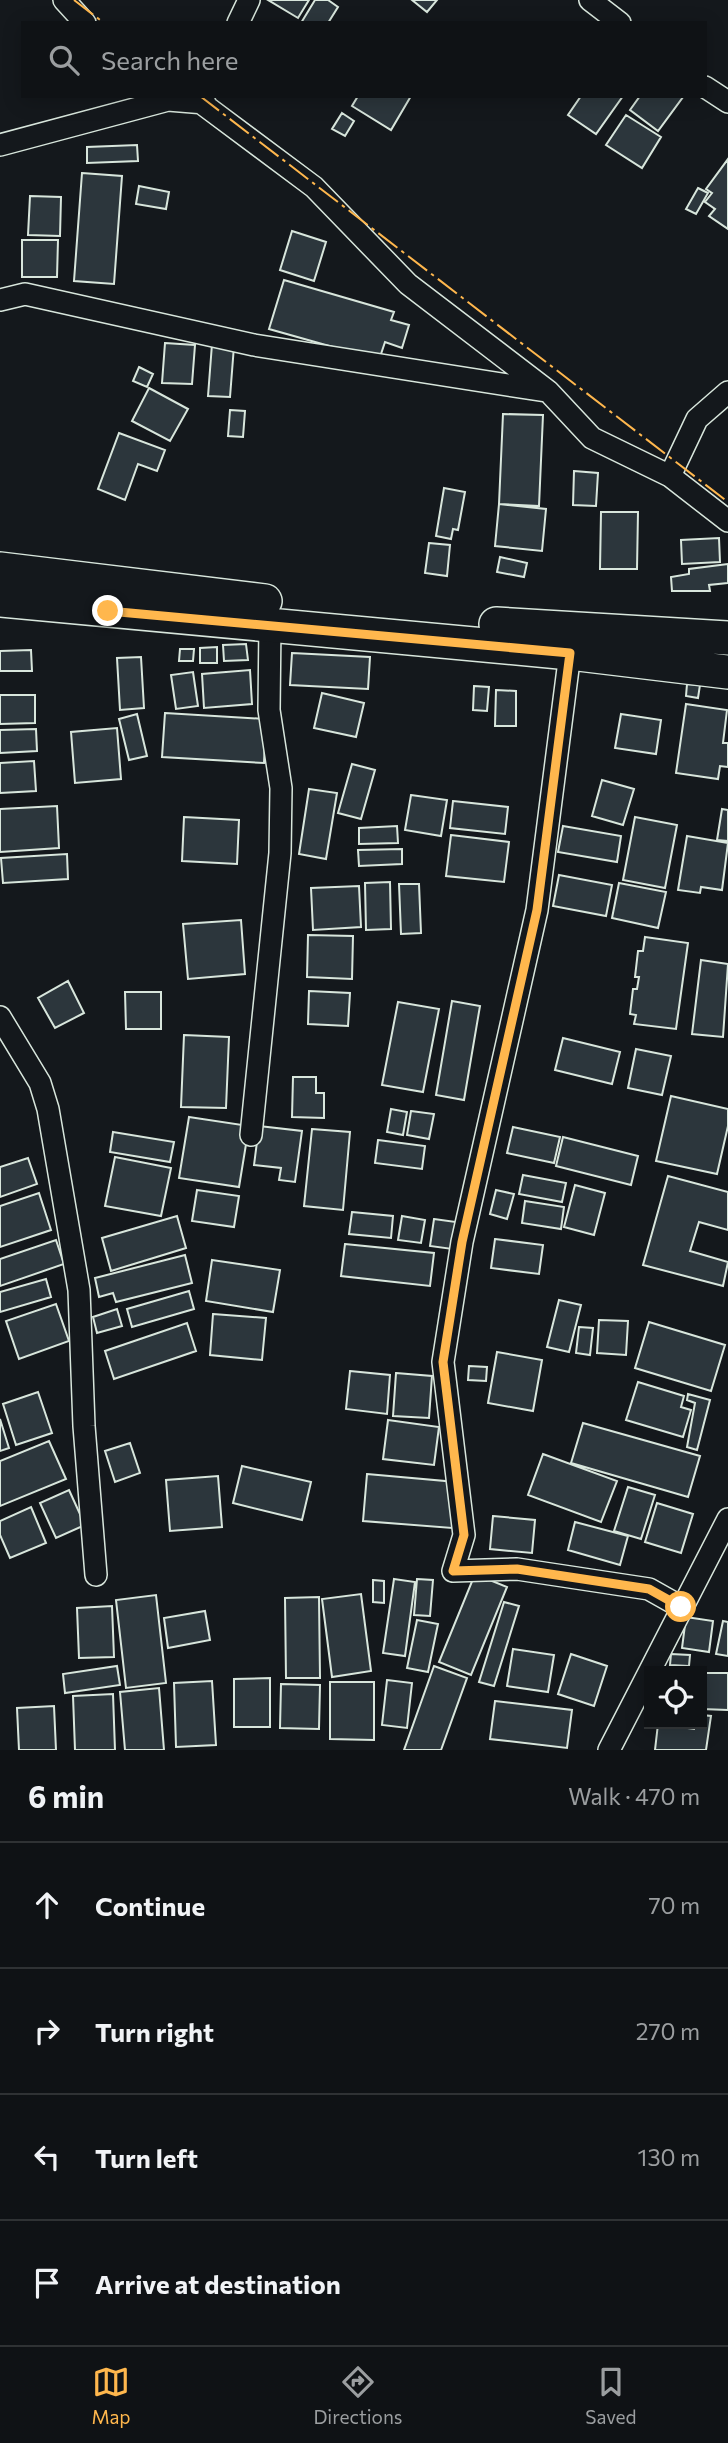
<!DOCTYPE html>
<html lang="en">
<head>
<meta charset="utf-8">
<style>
  :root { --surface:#0f1215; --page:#181b1e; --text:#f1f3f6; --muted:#9b9ea0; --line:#2f3234; --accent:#ffb74d }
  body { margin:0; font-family:Commissioner,sans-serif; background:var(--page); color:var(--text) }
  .controls { position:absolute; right:21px; bottom:21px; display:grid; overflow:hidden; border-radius:0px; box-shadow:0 4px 18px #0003 }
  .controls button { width:63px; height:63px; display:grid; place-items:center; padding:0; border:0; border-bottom:2px solid var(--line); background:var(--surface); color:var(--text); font:35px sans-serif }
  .stop { position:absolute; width:21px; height:21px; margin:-16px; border:5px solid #ffb74d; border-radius:50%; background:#fff }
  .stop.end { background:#ffb74d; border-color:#fff; box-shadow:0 2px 7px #0008 }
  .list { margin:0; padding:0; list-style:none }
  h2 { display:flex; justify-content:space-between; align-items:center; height:91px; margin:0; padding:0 28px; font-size:30px }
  h2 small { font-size:23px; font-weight:400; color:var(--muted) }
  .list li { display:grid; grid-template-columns:46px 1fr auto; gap:21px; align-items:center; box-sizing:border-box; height:126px; padding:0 28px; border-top:2px solid var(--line) }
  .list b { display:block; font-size:26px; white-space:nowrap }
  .list em { font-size:23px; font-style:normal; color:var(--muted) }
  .icon { flex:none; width:38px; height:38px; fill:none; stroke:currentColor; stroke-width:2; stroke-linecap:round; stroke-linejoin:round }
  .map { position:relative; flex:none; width:728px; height:1750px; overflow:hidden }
  .search { position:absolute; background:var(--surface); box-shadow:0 4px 18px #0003; left:21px; right:21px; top:21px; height:77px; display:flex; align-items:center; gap:18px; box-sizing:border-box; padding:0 24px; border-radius:0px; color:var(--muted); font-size:26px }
  .sheet { height:595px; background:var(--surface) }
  nav { display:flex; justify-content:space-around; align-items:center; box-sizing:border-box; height:98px; border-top:2px solid var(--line); background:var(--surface); font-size:19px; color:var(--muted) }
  nav a { display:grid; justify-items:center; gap:4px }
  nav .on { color:var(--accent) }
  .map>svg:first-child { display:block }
  .building { fill:#2c363c; stroke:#d8e6dc; stroke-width:2 }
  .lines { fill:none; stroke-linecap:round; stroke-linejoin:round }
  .minor-casing { stroke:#d8e6dc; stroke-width:24 }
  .primary-casing { stroke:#d8e6dc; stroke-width:36 }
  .minor { stroke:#14181c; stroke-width:21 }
  .primary { stroke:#14181c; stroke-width:33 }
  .power { stroke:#ffb74d; stroke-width:2; stroke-dasharray:24 5 3.5 5; stroke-linecap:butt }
  .route { stroke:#ffb74d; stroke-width:9 }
</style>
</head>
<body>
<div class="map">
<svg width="728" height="1750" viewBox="0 0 728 1750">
  <rect width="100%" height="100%" fill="#14181c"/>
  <path class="building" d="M268,0h41l-11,18z
    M315,0h13l10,7 -10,16h-27z
    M412,0h25l-10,12z
    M358,96h53l-20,34 -39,-24z
    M581,96h42l-27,38 -28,-19z
    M640,96h42l1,1 -25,34 -28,-21z
    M342,113l12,8 -9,15 -13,-7z
    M626,115l35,22 -19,31 -36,-23z
    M137,145l1,16 -51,2v-16z
    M728,159v70l-19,-13 6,-7 -10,-7 7,-9 -6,-4z
    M82,173l40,3 -8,108 -40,-3z
    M139,186l30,6 -3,17 -30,-5z
    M698,188l10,5 -12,21 -10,-5z
    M30,196l31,1 -1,39 -32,-1z
    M292,231l34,11 -12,39 -34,-11z
    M22,240h36l-1,37h-35z
    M284,280l110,32 -3,8 18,5 -7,23 -17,-6 -6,18 -110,-31z
    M165,343l30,2 -3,39 -30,-1z
    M212,344l22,2 -4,51 -22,-1z
    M139,367l14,7 -6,13 -14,-6z
    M149,388l39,21 -18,32 -38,-20z
    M230,410l15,1 -2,26 -15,-1z
    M503,414l40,1 -4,91 -40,-2z
    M119,433l46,17 -8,21 -19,-7 -13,36 -27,-11z
    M574,471l24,2 -2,33 -23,-1z
    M444,488l21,4 -7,38 -5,-1 -2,10 -15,-3z
    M499,504l47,5 -4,42 -47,-5z
    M601,512h37l-1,57h-37z
    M719,538l1,24 -38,2 -1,-24z
    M429,543l21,2 -3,31 -22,-3z
    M500,557l27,6 -3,14 -27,-5z
    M728,564v19l-19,2 1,6h-38l-1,-14 18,-3v-5z
    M246,644l2,16 -24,1 -1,-16z
    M217,647v16h-17v-15z
    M180,649h14l-1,12h-14z
    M31,650l1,21h-32v-20z
    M292,653l78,4 -2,32 -78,-4z
    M141,657l3,51 -24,2 -3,-52z
    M250,670l2,34 -48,4 -2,-34z
    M193,672l5,34 -22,3 -5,-34z
    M687,684l13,1 -2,13 -12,-2z
    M474,686l15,1 -2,24 -14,-1z
    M496,690l20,1v35h-21z
    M322,693l42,10 -8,34 -42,-9z
    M0,695h35v28l-35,1z
    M686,704l41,6 -4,33h5v24l-8,-1 -2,13 -42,-6z
    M165,713l101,6 -2,44 -102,-6z
    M137,714l10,42 -18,4 -10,-41z
    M621,714l40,6 -5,34 -41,-6z
    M117,728l4,51 -46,4 -4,-51z
    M36,729l1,22 -37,2v-23z
    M34,761l2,30 -36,2v-30z
    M352,764l23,6 -14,49 -23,-6z
    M602,780l32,9 -11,36 -31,-9z
    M309,789l28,4 -11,66 -27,-5z
    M411,795l36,5 -6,36 -36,-6z
    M453,801l55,6 -3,27 -55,-6z
    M57,806l2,42 -59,4v-43z
    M722,809l6,1v31l-11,-1z
    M184,817l55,3 -2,44 -55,-3z
    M635,817l42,8 -12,63 -42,-8z
    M397,826l1,17 -39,1v-16z
    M563,826l58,10 -4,26 -59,-10z
    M451,835l58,7 -5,40 -58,-6z
    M687,836l41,7 -6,47 -21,-3 -1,6 -22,-3z
    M402,849v15l-43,2 -1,-16z
    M67,854l1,25 -65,4 -2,-25z
    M559,875l53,10 -6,31 -53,-10z
    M390,882l1,47 -25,1 -1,-47z
    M619,883l47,9 -8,36 -46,-10z
    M399,884h20l2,49 -20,1z
    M359,886l2,41 -48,3 -2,-42z
    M241,920l4,54 -57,5 -5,-55z
    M308,935l45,1 -1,43 -45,-2z
    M645,937l43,6 -12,86 -42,-5 2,-9 -6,-1 3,-25h4l2,-12h-4l3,-26h5z
    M701,960l27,4 -5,73 -31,-3z
    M68,981l16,32 -29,15 -17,-30z
    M309,991l41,2 -2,33 -40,-2z
    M125,992h36v37h-35z
    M452,1001l28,5 -16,94 -28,-5z
    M398,1002l41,7 -16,83 -41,-7z
    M184,1035l45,2 -3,71 -45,-1z
    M563,1038l57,14 -8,32 -57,-14z
    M636,1049l35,7 -9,39 -34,-7z
    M293,1077h23v16h8v25l-32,-1z
    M671,1096l57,13v17l-11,48 -61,-13z
    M391,1109l16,3 -4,23 -16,-3z
    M411,1111l23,3 -5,25 -22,-4z
    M189,1117l60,9 -10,61 -60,-9z
    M259,1126l43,5 -7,51 -16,-2 2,-12 -27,-3z
    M513,1127l47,10 -6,26 -47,-10z
    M312,1129l38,3 -7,78 -39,-4z
    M113,1132l61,10 -4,20 -60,-10z
    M563,1137l75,19 -7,29 -75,-19z
    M378,1140l47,6 -3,23 -47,-6z
    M115,1157l56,11 -10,48 -56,-10z
    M28,1158l9,26 -37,13v-30z
    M523,1175l43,8 -4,19 -43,-8z
    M668,1176l60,16v38l-29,-8 -9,29 38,11 -5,24 -80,-21z
    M575,1185l30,8 -11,42 -30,-8z
    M197,1190l42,6 -5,31 -42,-6z
    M496,1190l18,4 -7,25 -17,-5z
    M39,1193l12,37 -51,17v-41z
    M525,1201l39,6 -3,22 -39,-6z
    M352,1212l41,4 -2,22 -42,-4z
    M177,1216l9,32 -75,23 -9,-33z
    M402,1216l23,4 -4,23 -23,-3z
    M434,1219l22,3 -4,27 -22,-3z
    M495,1239l48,6 -4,29 -48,-6z
    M56,1240l8,24 -64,22v-27z
    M345,1244l89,9 -4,33 -89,-10z
    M185,1255l7,28 -76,19 -3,-9 -14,4 -4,-19z
    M212,1260l68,10 -7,42 -67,-11z
    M46,1279l5,18 -51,15v-20z
    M189,1291l5,18 -62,18 -5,-18z
    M559,1300l22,5 -12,47 -22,-5z
    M56,1304l13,37 -50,18 -13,-38z
    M117,1309l5,17 -25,7 -4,-16z
    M213,1314l53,4 -4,42 -52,-5z
    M599,1320l29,1 -2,34 -29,-2z
    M649,1322l76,23 -14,46 -76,-23z
    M187,1323l9,28 -82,28 -9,-28z
    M579,1327l14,1 -3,27 -14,-2z
    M497,1352l45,8 -9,51 -45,-8z
    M469,1366l18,1 -1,14 -18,-1z
    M350,1371l40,4 -3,39 -41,-5z
    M396,1373l36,3 -3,42 -36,-2z
    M638,1382l46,14 -3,11 10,3 -8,27 -57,-17z
    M38,1392l14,41 -36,12 -13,-41z
    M688,1394l22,6 -13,50 -10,-3 8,-44 -8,-3z
    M0,1419l9,29 -9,3z
    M388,1420l51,7 -5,38 -51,-6z
    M583,1423l117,33 -12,41 -117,-34z
    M49,1441l17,38 -66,27v-45z
    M130,1443l10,30 -25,9 -10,-31z
    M543,1454l74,27 -16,41 -73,-27z
    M242,1466l69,16 -9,38 -69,-17z
    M367,1474l89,8 -4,46 -89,-7z
    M218,1476l4,51 -52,4 -4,-51z
    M628,1487l27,8 -14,44 -27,-8z
    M69,1490l16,35 -29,13 -16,-35z
    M657,1503l36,11 -12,39 -36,-11z
    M31,1507l15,36 -36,15 -10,-23v-14z
    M493,1516l42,4 -3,33 -42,-4z
    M575,1522l53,14 -8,29 -52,-15z
    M475,1574l32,13 -36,88 -32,-13z
    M394,1579l21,3 -10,74 -22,-3z
    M417,1579l16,1 -3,36 -16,-1z
    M373,1580l11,1v22l-11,-1z
    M361,1594l10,77 -39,6 -10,-78z
    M156,1595l10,88 -40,5 -10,-88z
    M319,1597l1,81h-34l-1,-80z
    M504,1602l15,4 -25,80 -15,-4z
    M112,1606l2,51 -35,1 -2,-50z
    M205,1611l5,29 -42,8 -4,-30z
    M686,1617l27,4 -4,31 -27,-4z
    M417,1620l21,4 -10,48 -21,-4z
    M723,1621l5,1v34l-12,-2z
    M513,1649l41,6 -6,37 -41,-6z
    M571,1654l36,12 -13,40 -36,-12z
    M671,1654l19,1 -1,11 -19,-1z
    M117,1666l3,19 -55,8 -2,-19z
    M434,1666l33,12 -26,72h-37z
    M702,1673h26v37l-26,-1z
    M270,1678v49h-36v-48z
    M387,1680l25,3 -5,45 -25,-3z
    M212,1681l4,64 -40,2 -2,-64z
    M330,1682h44v58l-44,-1z
    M281,1684l39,1 -1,44 -39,-1z
    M159,1688l5,62h-39l-5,-58z
    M113,1694l2,56h-40l-2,-54z
    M495,1701l77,9 -5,38 -77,-9z
    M54,1706l2,44h-37l-2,-42z
    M702,1715l9,1 -5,34h-51l3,-26 36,5 1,-5h7z"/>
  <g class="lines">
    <defs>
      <path id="minor" d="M64,0l21,23
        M590,0l30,23
        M238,23l11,-23
        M705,87l23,15
        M192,96l122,91 94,97 140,107 44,47 78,38 58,45
        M0,145l168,-45 37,3
        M0,300l25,-6 229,51 292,46
        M670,476l27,-57 31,-27
        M570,653l-33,257 -75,332 -19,120 21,173 -11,36 64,-2 132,20 32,18
        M0,1017l40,66 8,26 31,181 5,136 12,149
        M251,1135l29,-282 1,-65 -12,-78 1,-86
        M609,1750l119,-231"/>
      <path id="primary" d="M0,569l265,32
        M0,600l570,53 158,19
        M496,624l232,14"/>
    </defs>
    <use href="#minor" class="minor-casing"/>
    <use href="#primary" class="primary-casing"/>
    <use href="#minor" class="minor"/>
    <use href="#primary" class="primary"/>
    <path class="power" d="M74,0l30,23
      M200,96l528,406"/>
  </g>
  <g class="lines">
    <path class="route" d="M108,611l462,42 -33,257 -75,332 -19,120 21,173 -11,36 64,-2 132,20 32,18"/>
  </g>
</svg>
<div class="controls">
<button><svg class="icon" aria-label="locate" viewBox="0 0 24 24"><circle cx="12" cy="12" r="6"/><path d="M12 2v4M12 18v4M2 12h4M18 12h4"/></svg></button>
</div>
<div class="stop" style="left:681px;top:1607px"></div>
<div class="stop end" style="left:108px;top:611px"></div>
<div class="search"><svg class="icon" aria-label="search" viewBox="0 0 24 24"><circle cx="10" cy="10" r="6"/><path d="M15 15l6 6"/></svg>Search here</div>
</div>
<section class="sheet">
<h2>6 min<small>Walk · 470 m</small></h2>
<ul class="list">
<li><svg class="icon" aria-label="ahead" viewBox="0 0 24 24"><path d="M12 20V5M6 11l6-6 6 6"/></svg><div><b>Continue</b></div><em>70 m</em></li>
<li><svg class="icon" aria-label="right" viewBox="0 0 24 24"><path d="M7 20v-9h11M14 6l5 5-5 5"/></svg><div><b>Turn right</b></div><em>270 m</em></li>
<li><svg class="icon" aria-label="left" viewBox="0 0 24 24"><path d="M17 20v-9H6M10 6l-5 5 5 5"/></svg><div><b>Turn left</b></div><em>130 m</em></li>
<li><svg class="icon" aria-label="arrive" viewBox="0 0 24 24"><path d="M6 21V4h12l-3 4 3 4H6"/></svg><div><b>Arrive at destination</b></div></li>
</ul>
</section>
<nav>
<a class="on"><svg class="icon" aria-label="map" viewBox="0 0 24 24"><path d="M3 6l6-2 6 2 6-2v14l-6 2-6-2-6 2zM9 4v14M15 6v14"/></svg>Map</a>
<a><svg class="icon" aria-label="directions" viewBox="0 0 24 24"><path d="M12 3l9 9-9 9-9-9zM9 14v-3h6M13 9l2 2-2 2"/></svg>Directions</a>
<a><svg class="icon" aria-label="saved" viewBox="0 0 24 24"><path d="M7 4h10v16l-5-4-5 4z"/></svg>Saved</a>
</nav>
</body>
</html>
